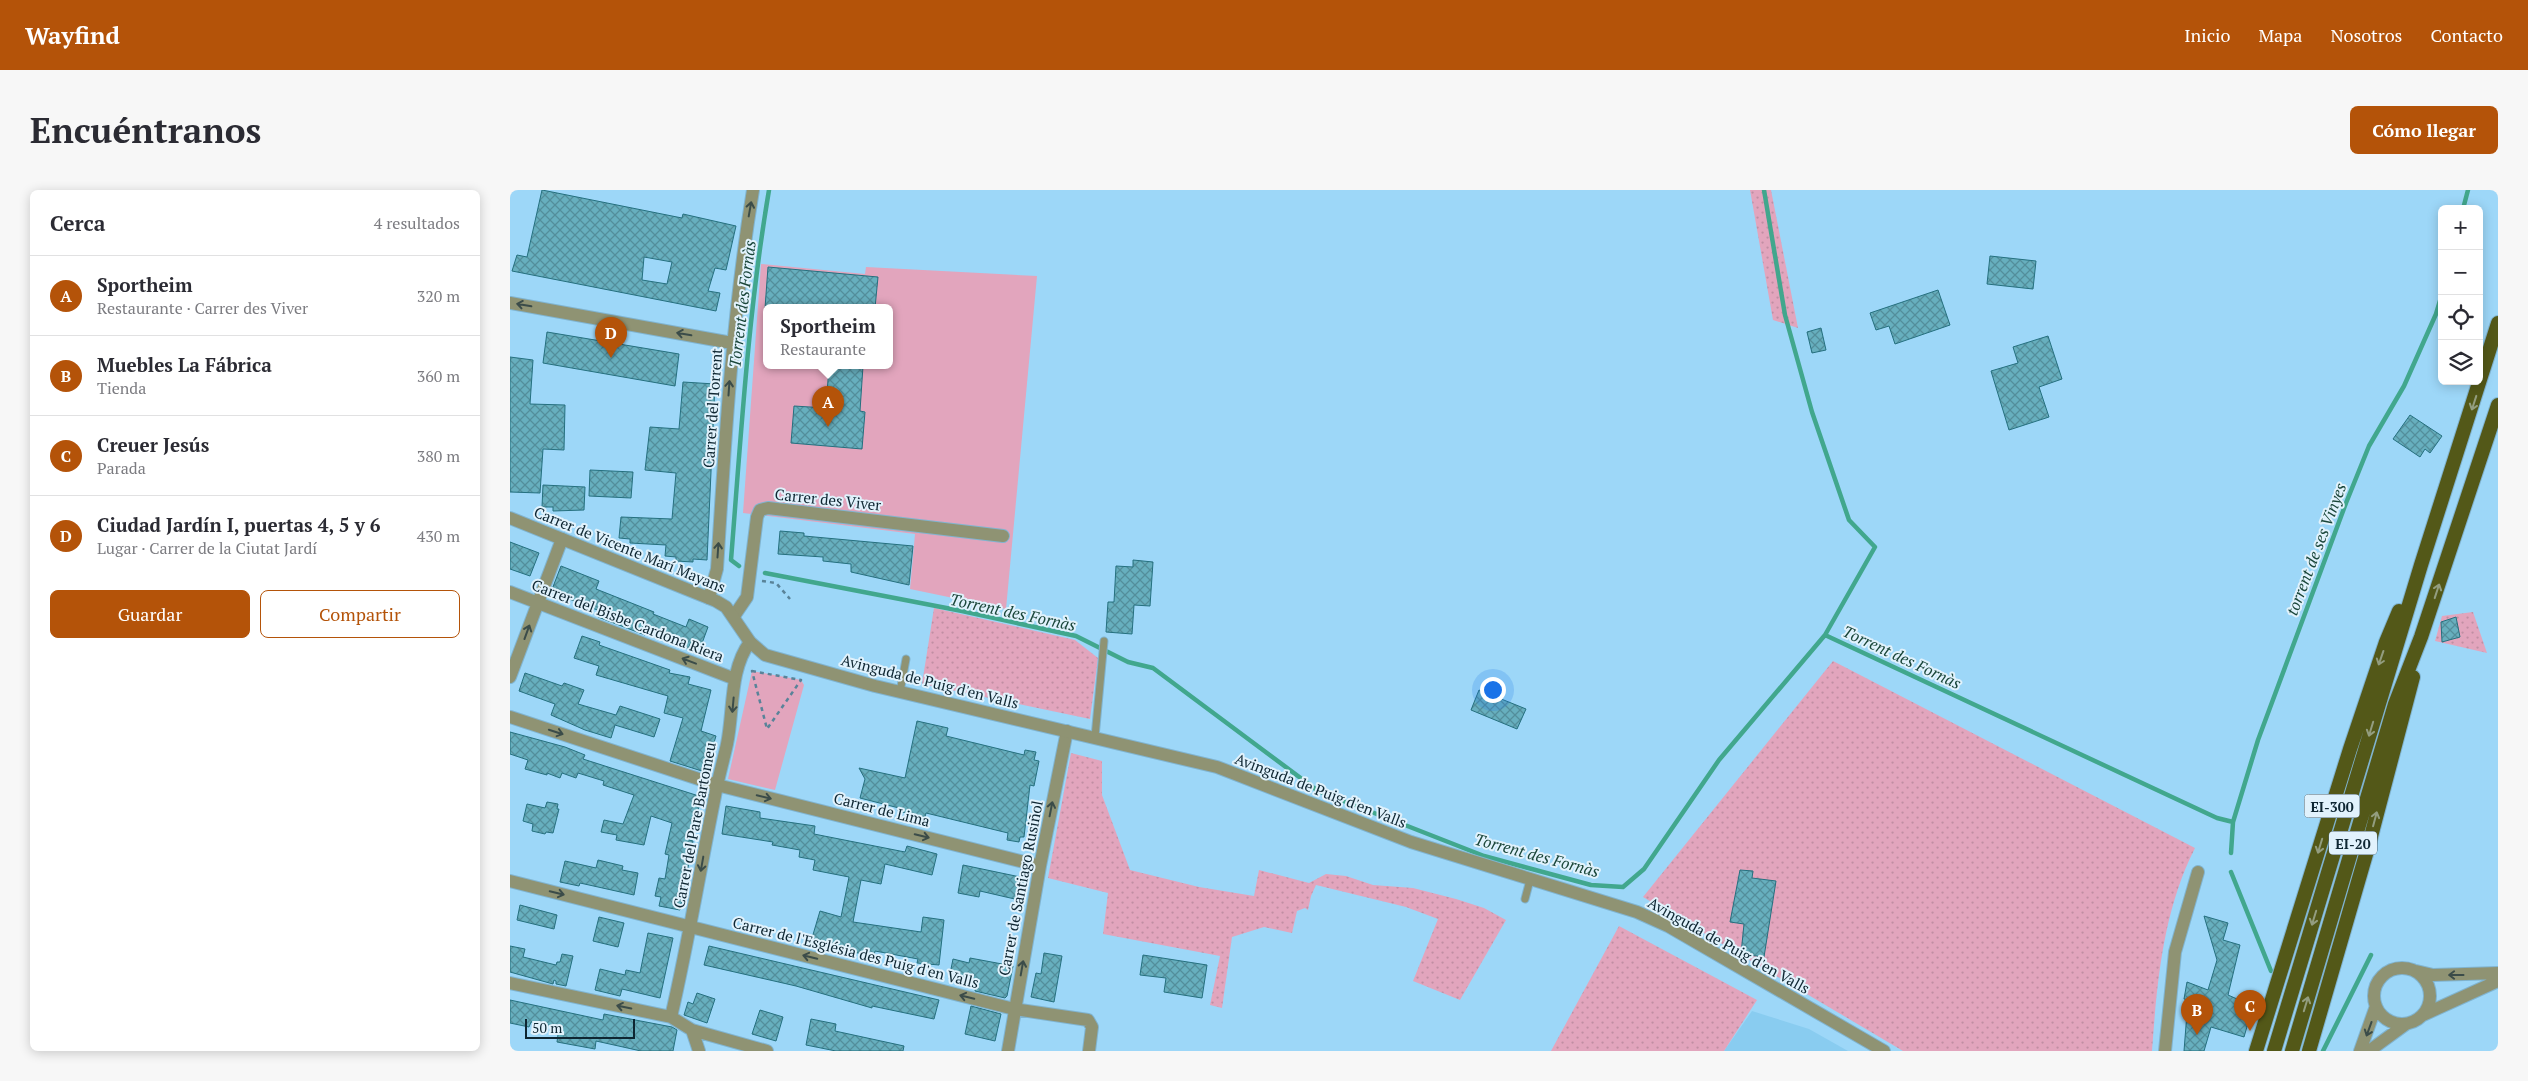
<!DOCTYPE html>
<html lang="es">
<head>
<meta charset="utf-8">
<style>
  :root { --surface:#fff; --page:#f7f7f7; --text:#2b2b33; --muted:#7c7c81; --line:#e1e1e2; --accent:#b45309 }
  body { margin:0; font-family:"PT Serif",serif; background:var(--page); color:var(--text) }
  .controls { position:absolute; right:15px; top:15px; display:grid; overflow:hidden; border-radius:8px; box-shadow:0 2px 12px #0003 }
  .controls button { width:45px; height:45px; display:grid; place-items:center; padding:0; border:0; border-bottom:1px solid var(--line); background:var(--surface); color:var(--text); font:25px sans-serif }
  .scale { position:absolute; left:15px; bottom:12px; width:110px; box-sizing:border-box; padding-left:5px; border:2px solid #0e2632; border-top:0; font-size:14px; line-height:18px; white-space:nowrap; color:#0e2632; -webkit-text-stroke:4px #e1f2fc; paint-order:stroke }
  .you { position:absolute; left:982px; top:499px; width:18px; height:18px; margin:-12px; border:4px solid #fff; border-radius:50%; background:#1a73e8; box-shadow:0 0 0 8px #1a73e833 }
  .badge { display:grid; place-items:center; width:32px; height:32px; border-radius:50%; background:var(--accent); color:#fff; font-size:16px; font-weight:700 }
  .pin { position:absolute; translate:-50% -41px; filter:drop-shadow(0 1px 2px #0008) }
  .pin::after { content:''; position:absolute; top:26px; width:18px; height:15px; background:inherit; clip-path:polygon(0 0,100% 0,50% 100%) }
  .popup { position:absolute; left:253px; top:114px; width:130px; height:65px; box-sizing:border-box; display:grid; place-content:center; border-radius:8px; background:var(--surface); filter:drop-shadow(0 1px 4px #0005); font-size:16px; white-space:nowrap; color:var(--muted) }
  .popup b { font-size:19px; color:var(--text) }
  .popup::after { content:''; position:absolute; left:50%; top:100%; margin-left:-10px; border:10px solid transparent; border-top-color:var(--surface) }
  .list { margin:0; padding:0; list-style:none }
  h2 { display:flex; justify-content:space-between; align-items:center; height:65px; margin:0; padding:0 20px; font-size:21px }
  h2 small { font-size:16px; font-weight:400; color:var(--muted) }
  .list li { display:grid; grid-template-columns:32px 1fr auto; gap:15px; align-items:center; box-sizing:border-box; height:80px; padding:0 20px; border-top:1px solid var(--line) }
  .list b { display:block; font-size:19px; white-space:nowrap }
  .list p { margin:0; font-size:16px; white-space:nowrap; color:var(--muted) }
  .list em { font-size:16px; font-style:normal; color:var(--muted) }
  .actions { display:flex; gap:10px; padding:15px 20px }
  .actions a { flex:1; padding:11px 0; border:1px solid var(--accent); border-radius:8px; text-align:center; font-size:18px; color:var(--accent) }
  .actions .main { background:var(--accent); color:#fff }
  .icon { flex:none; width:28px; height:28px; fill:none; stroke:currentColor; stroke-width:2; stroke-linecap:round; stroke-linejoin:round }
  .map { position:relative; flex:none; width:1988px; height:861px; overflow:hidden; border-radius:8px }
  header { display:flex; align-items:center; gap:30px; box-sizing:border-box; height:70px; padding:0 25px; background:var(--accent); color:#fff }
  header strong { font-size:24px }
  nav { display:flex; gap:28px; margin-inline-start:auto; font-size:18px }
  .intro { display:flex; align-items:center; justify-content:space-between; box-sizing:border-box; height:120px; padding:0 30px }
  h1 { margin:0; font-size:35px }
  .button { padding:12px 22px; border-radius:8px; background:var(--accent); color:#fff; font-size:18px; font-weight:700 }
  main { display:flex; gap:30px; padding:0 30px }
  aside { flex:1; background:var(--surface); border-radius:8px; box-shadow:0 2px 12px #0003 }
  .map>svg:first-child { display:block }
  .built { fill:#89ccf0 }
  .grass { fill:url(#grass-dots) }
  .park { fill:#e2a5bd; fill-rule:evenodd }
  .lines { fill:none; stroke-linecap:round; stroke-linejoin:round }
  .stream { stroke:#41a78d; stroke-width:4.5 }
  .building { fill:url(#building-cross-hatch); stroke:#25707f; fill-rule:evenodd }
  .service-casing { stroke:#80b4d0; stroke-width:9 }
  .minor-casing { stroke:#80b4d0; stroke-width:14 }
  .tertiary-casing { stroke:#80b4d0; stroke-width:14 }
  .trunk-casing { stroke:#80b4d0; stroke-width:16 }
  .path { stroke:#598399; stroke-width:2.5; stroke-dasharray:4 4; stroke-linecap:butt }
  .service { stroke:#8f9373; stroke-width:7 }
  .minor { stroke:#8f9373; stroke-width:12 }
  .tertiary { stroke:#8f9373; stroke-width:12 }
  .trunk { stroke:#535818; stroke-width:14 }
  .oneway { stroke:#3b4c49 }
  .oneway2 { stroke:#939d7f }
  .labels { text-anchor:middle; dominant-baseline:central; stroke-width:4; stroke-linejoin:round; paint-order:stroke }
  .shield { fill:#e1f2fc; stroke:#4d636f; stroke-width:1 }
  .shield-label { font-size:14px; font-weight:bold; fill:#0e2632 }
  .street-label { font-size:15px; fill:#0e2632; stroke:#e1f2fc }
  .water-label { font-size:16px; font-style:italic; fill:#1a463a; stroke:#e1f2fc }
</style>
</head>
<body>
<header>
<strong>Wayfind</strong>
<nav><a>Inicio</a><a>Mapa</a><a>Nosotros</a><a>Contacto</a></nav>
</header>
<div class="intro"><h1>Encuéntranos</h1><a class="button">Cómo llegar</a></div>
<main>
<aside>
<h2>Cerca<small>4 resultados</small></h2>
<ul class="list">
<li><span class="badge">A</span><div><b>Sportheim</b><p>Restaurante · Carrer des Viver</p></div><em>320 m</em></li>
<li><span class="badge">B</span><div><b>Muebles La Fábrica</b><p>Tienda</p></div><em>360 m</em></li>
<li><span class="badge">C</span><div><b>Creuer Jesús</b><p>Parada</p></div><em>380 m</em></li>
<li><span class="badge">D</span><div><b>Ciudad Jardín I, puertas 4, 5 y 6</b><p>Lugar · Carrer de la Ciutat Jardí</p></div><em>430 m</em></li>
</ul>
<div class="actions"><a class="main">Guardar</a><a>Compartir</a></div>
</aside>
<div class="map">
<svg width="1988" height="861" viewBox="0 0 1988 861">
  <defs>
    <pattern id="grass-dots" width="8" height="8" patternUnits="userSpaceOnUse" patternTransform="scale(1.25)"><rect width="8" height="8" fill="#e2a5bd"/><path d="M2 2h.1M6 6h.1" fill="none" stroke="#c18ea3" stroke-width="1.8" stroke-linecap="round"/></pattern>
    <pattern id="building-cross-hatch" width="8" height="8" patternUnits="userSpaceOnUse" patternTransform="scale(1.25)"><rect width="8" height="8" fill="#67afbe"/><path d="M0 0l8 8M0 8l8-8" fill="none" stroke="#538e9b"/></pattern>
  </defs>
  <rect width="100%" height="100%" fill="#9dd7f8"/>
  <path class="built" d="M1242,821l57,18 39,22h-124z"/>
  <path class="grass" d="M1240,0h21l27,138 -25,-8z
    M424,418l141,32 23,18 -8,61 -168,-35z
    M1963,422l14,41 -52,-12 7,-25z
    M1323,471l362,187c-32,63 -38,134 -43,203h-249l-260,-154z
    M561,563l31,8v34l28,75 69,17 55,9 5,-26 50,13 17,-9 20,2 27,9 40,3 43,11 28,9 22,12 -46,80 -47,-19 25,-62 -32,-12 -90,-22 -5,11 -3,14 -3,-2 -8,3 -5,22 -28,-6 -32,10 -10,71 -12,-3 10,-49 -117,-22 5,-41 -60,-15z
    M1109,736l138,74 -33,51h-173z"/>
  <path class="park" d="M251,74l104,10 1,-7 171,9 -31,333 -96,-20 5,-55 -172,-21zM257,118h122v58h-122z
    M242,481l49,9 3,5 -29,105 -47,-11z"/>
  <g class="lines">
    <path class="stream" d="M1254,0l21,125 27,97 37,108 26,27 -50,88
      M1953,19l5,-19
      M229,376l-8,-6c10,-124 17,-247 38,-370
      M255,383l197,38 114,25 52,26 25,6 165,123 166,65 107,29 32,2 21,-18 75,-109 106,-125 392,183 16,4
      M1721,663l2,-31 25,-82 88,-237 23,-57 35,-60 32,-72 6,-20
      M1721,682l40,99
      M1813,861l48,-96"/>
  </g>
  <path class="building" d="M32,0l140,28 1,-4 53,12 -10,44 -11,-2 -7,23 12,2 -4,18 -204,-40 5,-16 10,2zM134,67l28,5 -5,22 -25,-4z
    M1480,66l46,5 -3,28 -46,-5z
    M258,77l110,10 -3,31h-110z
    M1428,100l12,35 -55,19 -6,-18 -13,4 -6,-17z
    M1311,138l5,22 -14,3 -5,-21z
    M37,142l132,22 -4,32 -132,-23z
    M1538,146l14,43 -23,8 10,30 -40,13 -18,-59 27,-8 -5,-16z
    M0,167l23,3 -3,44 35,1 -1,45 -21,-1 -3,44 -30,-1z
    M319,176h34l-3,45 5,1 -3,37 -71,-6 3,-37 32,2z
    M173,192l32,2 -8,176 -14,-1v3l-17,-1v-4l-11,-1 1,-11 -36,-2v-4l-11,-1 2,-21 51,2 4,-46 -31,-3 5,-43 29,2z
    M1900,225l32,21 -12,17 -5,-4 -5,8 -27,-18z
    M80,280l43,2 -2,26 -42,-2z
    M33,295l42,2 -1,23 -31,1v-4h-11z
    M270,341l24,2v3l109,10 -4,39 -58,-13v-8l-28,-3v-4l-45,-3z
    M0,352l29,11 -9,23 -20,-7z
    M623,370l20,2 -3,44 -16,-1 -2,29 -26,-2 2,-30h6l2,-36 17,1z
    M51,376l38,15 -3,8 58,23 -1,2 33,13 3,-8 19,8 -7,19 -10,-4 -3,7 -43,-16v2l-47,-18 2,-6 -49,-19z
    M1946,427l4,20 -18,5 -1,-20z
    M72,446l18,6 -1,3 71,25 -1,3 21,4 -2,7 23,6 -10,41 15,5 -11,36 -35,-11 13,-43 -19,-5 4,-17 -72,-21 3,-9 -25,-8z
    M15,483l37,13 2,-3 20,7 -6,14 38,11 4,-9 40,13 -6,18 -39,-12 -4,13 -26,-8 -34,-15 4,-11 -36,-13z
    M969,500l47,19 -9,20 -46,-19z
    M407,531l31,7 -2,8 78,19 1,-5 11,2 -2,8 5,1 -5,25 -4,-1 -6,52h-4l-1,5 -12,-2 1,-7 -82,-20 -1,4 -27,-6 1,-3 -39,-10 5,-19 -6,-11 46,10z
    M0,542l55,15 20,8 -2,4 119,38 -13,43 4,1 -13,69 -21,-4 2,-9 -6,-1 4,-18 6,1 4,-24 -4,-1 7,-31 -21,-7 -7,29 -28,-5 1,-5 -16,-3 3,-12 19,4 11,-29 -31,-10 1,-4 -26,-8 -2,5 -14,-5 -2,5 -13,-5v2l-22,-6 3,-9 -18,-6z
    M37,612l11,2 -1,5h2l-6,24 -7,-1 -1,2 -13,-3 1,-7 -10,-3 4,-17 18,4z
    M216,616l34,6v6l55,8 -1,8 91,18 2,-6 30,8 -5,21 -47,-11 -4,20 -20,-4 -8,42 68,10 2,-15 21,3 -5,45 -22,-2 1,-4 -43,-8 -1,5 -27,-5 1,-3 -36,-10 8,-27 21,6 8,-40 -36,-7 2,-10 -16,-3 1,-7 -28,-5 1,-3 -51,-8z
    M88,670l25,6 -1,4 16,3 -4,22 -54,-12 -1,3 -19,-4 5,-21 31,7z
    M453,675l62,13 -6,22 -39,-9 -1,6 -21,-4z
    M1230,680l13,1 -1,7 24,3 -12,76 -23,-3 3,-30 -14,-2z
    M10,715l37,10 -3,14 -37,-9z
    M1694,726l24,7 -5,17 17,5 -12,50 25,11 -9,31 -33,-10 -7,24h-20l4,-51 -4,-1 3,-17 21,8 9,-30z
    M89,727l25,6 -6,24 -25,-6z
    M138,743l25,5 -13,60 -38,-9 -2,7 -25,-6 5,-21 25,6 1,-5 14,3z
    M0,756l15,3 -2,8 33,8 1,-3h3l2,-8 11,2 -7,30 -10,-2v-3l-2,-1 -1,4 -43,-12z
    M199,756l230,54 -5,19 -62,-13v2l-76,-22 -92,-21z
    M534,763l18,3 -8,46 -23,-5 5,-24 5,1z
    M633,765l64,10 -5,33 -38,-6 2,-14 -26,-3z
    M460,768l43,8 -6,30 -2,2 -30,-7 1,-6 -27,-6 4,-20 16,4z
    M187,803l18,6 -8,24 -23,-8 4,-13 5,2z
    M0,810l93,20 1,-6 68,13 5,3 -4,21h-32l-45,-10 -1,8 -38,-7 2,-15 -28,-5 -2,5 -19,-4z
    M461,816l30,8 -6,27 -30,-7z
    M250,820l23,7 -7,24 -24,-7z
    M301,829l25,5 -1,7 69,15 -1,5h-67l-30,-6z"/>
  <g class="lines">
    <defs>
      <path id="service" d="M390,502l6,-33
        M585,547l9,-96
        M1015,709l5,-19"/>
      <path id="minor" d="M0,113l222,40
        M0,402l225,87
        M199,408l8,-29c8,-127 15,-253 36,-379
        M224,426l13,-19 10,-80 3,-7 8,-2 235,28
        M0,487l52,-138
        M0,527l207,68 323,81
        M0,691l504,128 74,11 4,7 -3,24
        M0,793l161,34 21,13 75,21
        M161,827c17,-73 29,-147 44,-221 3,-17 8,-34 12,-52 7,-33 2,-74 23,-102
        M182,840l7,21
        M498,861l32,-185 27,-135
        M1655,861l10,-99 23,-80"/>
      <path id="tertiary" d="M0,328l206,83 10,6 24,35 15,13 110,31 342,81 194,75 226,70 31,14 216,125
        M1864 806a28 28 0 1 1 56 0a28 28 0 1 1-56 0Z
        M1906,781l17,4 65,-2
        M1913,825l75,-34
        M1850,861l16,-45
        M1859,861l37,-27"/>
      <path id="trunk" d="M1746,861l94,-302 36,-107 13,-31
        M1764,861l147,-486 77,-242
        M1782,861l103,-347 26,-67 77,-232
        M1799,861l60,-207 44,-167"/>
    </defs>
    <use href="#service" class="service-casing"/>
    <use href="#minor" class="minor-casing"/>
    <use href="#tertiary" class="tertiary-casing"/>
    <use href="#trunk" class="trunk-casing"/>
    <path class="path" d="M252,391l14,2 14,16
      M242,481l49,9 -34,49z"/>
    <use href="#service" class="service"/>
    <use href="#minor" class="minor"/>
    <use href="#tertiary" class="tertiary"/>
    <use href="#trunk" class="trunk"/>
  </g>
  <defs><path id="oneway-shaft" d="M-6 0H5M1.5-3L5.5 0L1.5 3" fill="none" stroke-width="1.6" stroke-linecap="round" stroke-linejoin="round" transform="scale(1.25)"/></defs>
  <g class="oneway">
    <use href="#oneway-shaft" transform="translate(240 19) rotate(-80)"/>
    <use href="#oneway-shaft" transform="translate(14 115) rotate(-170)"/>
    <use href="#oneway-shaft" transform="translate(174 144) rotate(-170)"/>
    <use href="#oneway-shaft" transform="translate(219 198) rotate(-86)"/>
    <use href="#oneway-shaft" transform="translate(208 360) rotate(-86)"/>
    <use href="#oneway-shaft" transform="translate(17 442) rotate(-70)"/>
    <use href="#oneway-shaft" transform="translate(179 471) rotate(-159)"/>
    <use href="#oneway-shaft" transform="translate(223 515) rotate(95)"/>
    <use href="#oneway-shaft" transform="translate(46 542) rotate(18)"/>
    <use href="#oneway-shaft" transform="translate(254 607) rotate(14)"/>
    <use href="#oneway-shaft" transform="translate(541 619) rotate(-79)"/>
    <use href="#oneway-shaft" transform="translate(412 646) rotate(14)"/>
    <use href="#oneway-shaft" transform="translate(192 674) rotate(100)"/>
    <use href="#oneway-shaft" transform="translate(47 703) rotate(14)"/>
    <use href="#oneway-shaft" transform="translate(300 767) rotate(-166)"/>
    <use href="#oneway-shaft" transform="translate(512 778) rotate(-80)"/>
    <use href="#oneway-shaft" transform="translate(1946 785) rotate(180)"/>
    <use href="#oneway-shaft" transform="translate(457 807) rotate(-166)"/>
    <use href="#oneway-shaft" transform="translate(114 817) rotate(-168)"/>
    <use href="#oneway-shaft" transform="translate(1859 839) rotate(110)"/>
  </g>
  <g class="oneway2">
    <use href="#oneway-shaft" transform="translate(1964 213) rotate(108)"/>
    <use href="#oneway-shaft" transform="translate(1927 401) rotate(-72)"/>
    <use href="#oneway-shaft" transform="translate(1871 468) rotate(109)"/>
    <use href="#oneway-shaft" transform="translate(1861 539) rotate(107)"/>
    <use href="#oneway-shaft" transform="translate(1865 629) rotate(-75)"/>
    <use href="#oneway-shaft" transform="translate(1810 656) rotate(107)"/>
    <use href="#oneway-shaft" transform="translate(1804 728) rotate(107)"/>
    <use href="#oneway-shaft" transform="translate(1796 814) rotate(-73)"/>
  </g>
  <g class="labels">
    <g class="shield">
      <rect x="1794.5" y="604.5" width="55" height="23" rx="4"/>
      <rect x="1819" y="641.5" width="48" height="23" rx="4"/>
    </g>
    <g class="shield-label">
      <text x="1822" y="616">EI-300</text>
      <text x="1843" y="653">EI-20</text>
    </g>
    <g class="street-label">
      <text transform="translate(202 218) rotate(-86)">Carrer del Torrent</text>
      <text transform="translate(318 309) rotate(6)">Carrer des Viver</text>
      <text transform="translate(120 359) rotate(22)">Carrer de Vicente Marí Mayans</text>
      <text transform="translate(118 430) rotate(21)">Carrer del Bisbe Cardona Riera</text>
      <text transform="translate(420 491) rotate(14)">Avinguda de Puig d'en Valls</text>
      <text transform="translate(811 600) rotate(21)">Avinguda de Puig d'en Valls</text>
      <text transform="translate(372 619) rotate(14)">Carrer de Lima</text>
      <text transform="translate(184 635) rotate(-79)">Carrer del Pare Bartomeu</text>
      <text transform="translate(510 698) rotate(-79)">Carrer de Santiago Rusiñol</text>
      <text transform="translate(1219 755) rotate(29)">Avinguda de Puig d'en Valls</text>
      <text transform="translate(346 762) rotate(14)">Carrer de l'Església des Puig d'en Valls</text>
    </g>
    <g class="water-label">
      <text transform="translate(232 114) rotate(-83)">Torrent des Fornàs</text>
      <text transform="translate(1806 359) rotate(-69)">torrent de ses Vinyes</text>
      <text transform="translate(503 422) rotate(12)">Torrent des Fornàs</text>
      <text transform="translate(1392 467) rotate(25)">Torrent des Fornàs</text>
      <text transform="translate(1027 665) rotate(15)">Torrent des Fornàs</text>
    </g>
  </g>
</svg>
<div class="controls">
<button>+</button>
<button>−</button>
<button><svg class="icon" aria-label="locate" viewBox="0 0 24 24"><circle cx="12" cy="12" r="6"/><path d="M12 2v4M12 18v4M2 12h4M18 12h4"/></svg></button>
<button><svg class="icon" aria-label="layers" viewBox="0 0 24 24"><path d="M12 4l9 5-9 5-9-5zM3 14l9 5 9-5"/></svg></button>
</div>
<div class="scale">50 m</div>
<div class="you"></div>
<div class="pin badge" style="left:318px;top:237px">A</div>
<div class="popup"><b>Sportheim</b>Restaurante</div>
<div class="pin badge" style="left:1687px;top:845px">B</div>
<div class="pin badge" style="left:1740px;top:841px">C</div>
<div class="pin badge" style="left:101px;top:168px">D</div>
</div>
</main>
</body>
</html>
